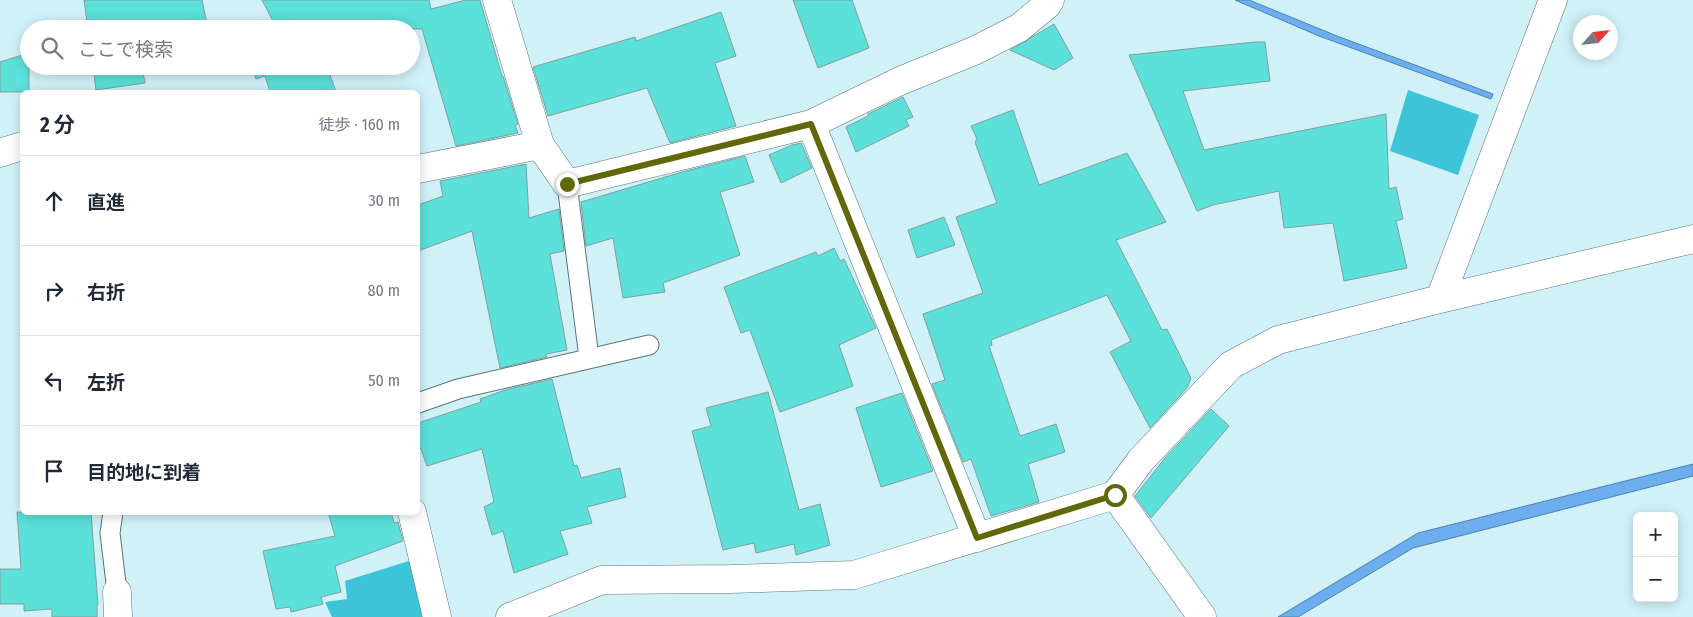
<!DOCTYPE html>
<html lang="ja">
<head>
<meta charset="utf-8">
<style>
  :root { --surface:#fff; --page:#f2f2f3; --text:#1f2937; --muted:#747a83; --line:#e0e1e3 }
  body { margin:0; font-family:"Fira Sans Condensed","Noto Sans JP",sans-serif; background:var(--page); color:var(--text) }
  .controls { position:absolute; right:15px; bottom:15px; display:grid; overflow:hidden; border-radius:8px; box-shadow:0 2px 12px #0003 }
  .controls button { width:45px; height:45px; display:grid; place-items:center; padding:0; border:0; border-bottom:1px solid var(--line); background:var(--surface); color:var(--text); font:25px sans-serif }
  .compass { position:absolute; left:1573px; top:15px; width:45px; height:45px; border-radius:50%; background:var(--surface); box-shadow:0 2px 12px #0003; rotate:63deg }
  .stop { position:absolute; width:15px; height:15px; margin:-11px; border:4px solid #61680a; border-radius:50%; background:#fff }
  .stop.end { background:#61680a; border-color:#fff; box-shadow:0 1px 5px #0008 }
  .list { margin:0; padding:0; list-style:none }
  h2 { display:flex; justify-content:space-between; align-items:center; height:65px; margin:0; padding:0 20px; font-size:21px }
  h2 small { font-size:16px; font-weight:400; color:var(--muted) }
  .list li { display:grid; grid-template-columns:32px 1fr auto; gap:15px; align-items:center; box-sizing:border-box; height:90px; padding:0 20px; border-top:1px solid var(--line) }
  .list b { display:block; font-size:19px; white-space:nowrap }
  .list em { font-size:16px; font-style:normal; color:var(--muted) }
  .icon { flex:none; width:28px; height:28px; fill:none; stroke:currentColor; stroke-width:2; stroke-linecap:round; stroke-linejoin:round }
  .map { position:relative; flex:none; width:1693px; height:617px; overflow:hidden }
  .search { position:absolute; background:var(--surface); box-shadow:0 2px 12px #0003; left:20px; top:20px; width:400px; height:55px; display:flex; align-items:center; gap:12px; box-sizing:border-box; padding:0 18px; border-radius:28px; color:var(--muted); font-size:19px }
  .panel { position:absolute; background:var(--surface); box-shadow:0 2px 12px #0003; left:20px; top:90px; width:400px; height:425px; border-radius:8px }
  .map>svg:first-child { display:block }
  .forest { fill:#3dc4d9 }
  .water { fill:#6caeee; stroke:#5082b0 }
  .building { fill:#5be0da; stroke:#81a09e }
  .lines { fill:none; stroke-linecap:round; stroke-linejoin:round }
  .service-casing { stroke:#58757b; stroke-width:21 }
  .minor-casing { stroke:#58757b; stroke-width:29 }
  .service { stroke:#fff; stroke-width:19 }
  .minor { stroke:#fff; stroke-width:28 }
  .route { stroke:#61680a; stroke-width:6 }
</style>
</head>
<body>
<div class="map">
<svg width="1693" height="617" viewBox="0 0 1693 617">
  <rect width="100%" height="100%" fill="#d1f1f8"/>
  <path class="forest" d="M1408,90l71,25 -21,60 -68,-24z
    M412,560l14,57h-94l-7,-15 22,-3 -2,-18z"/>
  <path class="water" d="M1235,0h14l88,36 156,58 -2,5 -172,-63z
    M1693,464v12l-280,72 -115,69h-20l140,-84z"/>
  <path class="building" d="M84,0h118l6,29h-120z
    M262,0h167l2,9 35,-9h14l22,76h1l15,48 -3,1 3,8 -62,13 -34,-117h-152l6,-2z
    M793,0h59l17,48 -51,20z
    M721,12l15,44 -21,7 21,63 -66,17 -23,-55 -99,28 -15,-49 102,-30 1,4z
    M1054,24l19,34 -19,12 -44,-20z
    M1255,42h10l5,39 -87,10 21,59 182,-36 3,75 7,-2 7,32 -7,2 11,47 -63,13 -11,-58 -49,5 -5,-37 -66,14 -16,6 -68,-156z
    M29,53v39h-29v-30z
    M93,66h49l3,17 -49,7z
    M252,66h75l9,26h-66l-5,-16 -9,3z
    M903,97l10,20 -7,3 3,6 -53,26 -10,-25 22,-11v-2z
    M1013,110l26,75 88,-32 39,69 -50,18 46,90 5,-1 24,49 -4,10 -37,40 -40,-76 21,-11 -24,-46 -116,45 1,5 -3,1 31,90 36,-12 9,28 -37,12 11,38 -48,14 -20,-57 -8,3 -31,-78 13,-4 -22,-66 60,-21 -27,-76 41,-14 -22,-61 2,-3 -6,-13z
    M801,143l11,25 -31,15 -12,-28 23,-10z
    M745,156l9,26 -34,10 20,63 -77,28 2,9 -42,6 -10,-60 -27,8 -5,-44 101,-30z
    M526,164l3,54 30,-9 5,42 -14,3 17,96 -21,4 1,3 -47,11 -28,-137 -54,20v-46l25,-9 -3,-15z
    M944,217l11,28 -38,13 -9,-28z
    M834,248l6,13 4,-2 32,69 -37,17 14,41 -73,26 -30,-82 -9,3 -17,-46 92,-35 2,4z
    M552,379l22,87 3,-1 4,13 39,-10 6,29 -39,10 5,16 -32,8 8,23 -54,19 -11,-42 -11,4 -8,-28 10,-5 -12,-53 -55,17 -9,-25v-18l63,-21 -1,-3 25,-9z
    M768,392l31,118 21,-6 10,41 -34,10 -2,-11 -38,9 -2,-10 -31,7 -31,-119 19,-5 -5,-18z
    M902,393l31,78 -52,16 -25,-79z
    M1211,409l18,17 -78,92 -16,-22 30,-38z
    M17,512h74l7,93h-1v12h-45v-8l-28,2v-7h-24v-35h21z
    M328,512h63l3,11 4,-1 5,19 -68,25 6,26 -20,5 2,7 -32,8 -1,-5 -14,2 -13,-58 72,-15z"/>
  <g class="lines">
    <defs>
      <path id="service" d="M567,184l22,174
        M418,403l40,-14 191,-44
        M113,512l-3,21 7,59"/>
      <path id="minor" d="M497,0l43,145
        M811,124l166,414
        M0,153l22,-7
        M418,169l122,-24 27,39 244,-60 89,-43 76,-31 43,-22 28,-23 3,-5
        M1440,299l113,-299
        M1115,495l87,122
        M412,512l25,105
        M117,592l1,25
        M510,617l92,-37 128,-1 124,-4 261,-80 26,-35 90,-95 47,-25 162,-41 253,-60"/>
    </defs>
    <use href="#service" class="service-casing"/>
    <use href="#minor" class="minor-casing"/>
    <use href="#service" class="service"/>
    <use href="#minor" class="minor"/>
  </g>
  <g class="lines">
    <path class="route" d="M567,184l244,-60 166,414 138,-43"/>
  </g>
</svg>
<div class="controls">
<button>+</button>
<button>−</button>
</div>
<svg class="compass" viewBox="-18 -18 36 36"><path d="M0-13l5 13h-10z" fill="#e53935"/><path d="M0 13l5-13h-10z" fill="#747a83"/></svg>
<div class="stop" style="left:1115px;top:495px"></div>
<div class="stop end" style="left:567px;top:184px"></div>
<div class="search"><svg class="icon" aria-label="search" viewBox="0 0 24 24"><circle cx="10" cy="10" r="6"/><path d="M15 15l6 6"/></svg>ここで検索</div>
<section class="panel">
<h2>2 分<small>徒歩 · 160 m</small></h2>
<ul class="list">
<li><svg class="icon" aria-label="ahead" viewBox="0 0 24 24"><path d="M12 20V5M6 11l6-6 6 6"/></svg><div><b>直進</b></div><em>30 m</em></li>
<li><svg class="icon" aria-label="right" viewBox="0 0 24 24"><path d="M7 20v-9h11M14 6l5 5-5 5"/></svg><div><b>右折</b></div><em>80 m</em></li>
<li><svg class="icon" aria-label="left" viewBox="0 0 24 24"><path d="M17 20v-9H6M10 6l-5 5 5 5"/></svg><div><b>左折</b></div><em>50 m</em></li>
<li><svg class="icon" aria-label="arrive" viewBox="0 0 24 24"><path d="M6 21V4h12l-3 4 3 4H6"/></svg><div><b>目的地に到着</b></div></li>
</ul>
</section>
</div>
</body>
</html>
